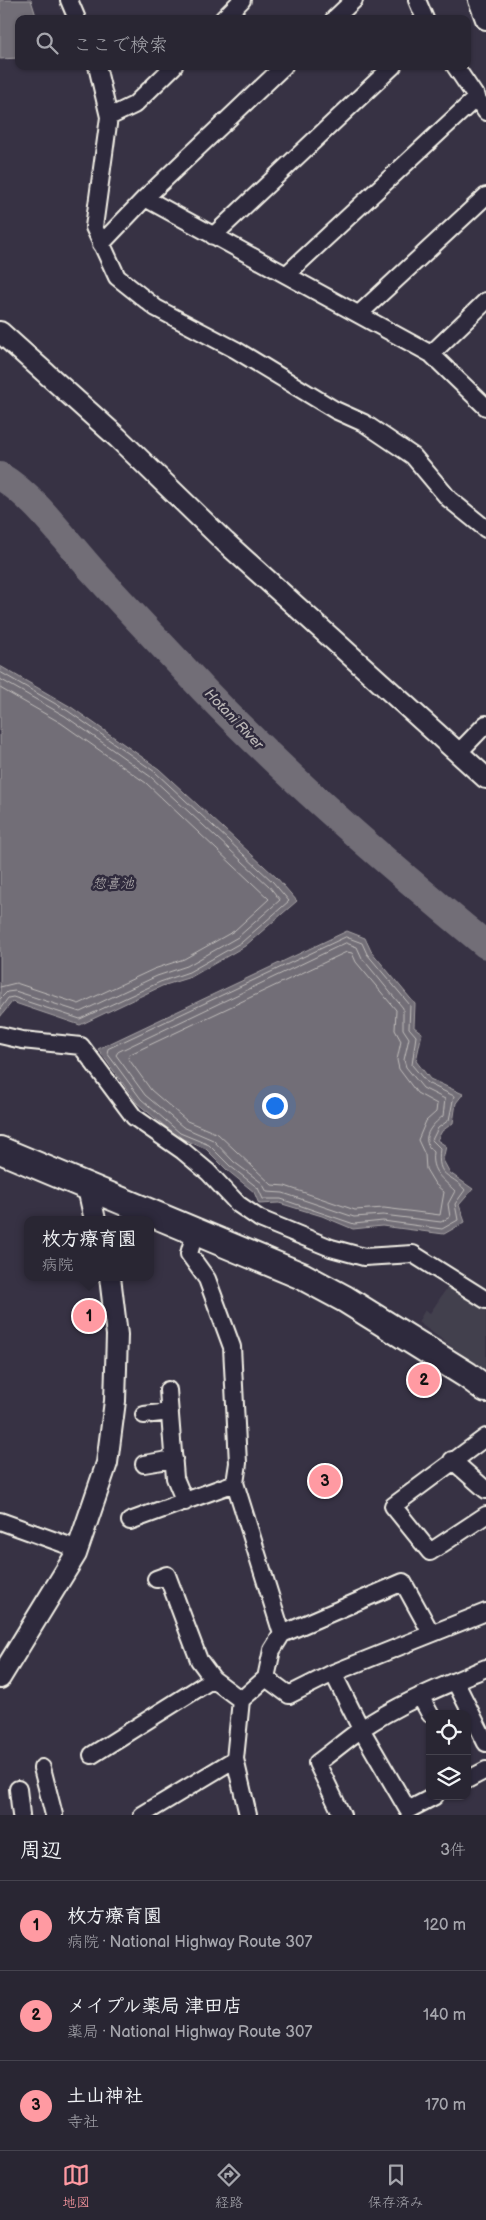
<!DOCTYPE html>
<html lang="ja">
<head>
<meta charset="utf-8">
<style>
  :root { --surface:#292633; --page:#312e3b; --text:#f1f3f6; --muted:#a5a5ac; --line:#45434e; --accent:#ff9aa2 }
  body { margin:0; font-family:"Balsamiq Sans","Klee One",sans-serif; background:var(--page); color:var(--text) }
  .controls { position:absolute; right:15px; bottom:15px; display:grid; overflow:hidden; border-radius:10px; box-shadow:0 1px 4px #0004 }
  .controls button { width:45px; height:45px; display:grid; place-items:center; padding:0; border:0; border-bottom:1px solid var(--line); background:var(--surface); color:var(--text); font:25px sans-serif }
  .you { position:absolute; left:274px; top:1105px; width:18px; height:18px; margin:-12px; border:4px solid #fff; border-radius:50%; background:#1a73e8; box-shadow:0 0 0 8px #1a73e833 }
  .badge { display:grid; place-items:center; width:32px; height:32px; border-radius:50%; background:var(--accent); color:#111; font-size:16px; font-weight:700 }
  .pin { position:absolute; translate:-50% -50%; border:2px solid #fff; box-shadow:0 1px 5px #0006 }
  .popup { position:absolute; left:24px; top:1216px; width:130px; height:65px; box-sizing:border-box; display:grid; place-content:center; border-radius:10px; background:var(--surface); filter:drop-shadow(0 1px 4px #0005); font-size:16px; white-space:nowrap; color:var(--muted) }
  .popup b { font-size:19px; color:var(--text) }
  .popup::after { content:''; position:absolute; left:50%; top:100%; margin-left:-10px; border:10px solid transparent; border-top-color:var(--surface) }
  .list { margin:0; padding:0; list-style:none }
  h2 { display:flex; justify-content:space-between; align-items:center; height:65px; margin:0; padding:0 20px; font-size:21px }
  h2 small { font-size:16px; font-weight:400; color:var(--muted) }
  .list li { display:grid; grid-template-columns:32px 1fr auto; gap:15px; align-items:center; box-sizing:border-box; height:90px; padding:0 20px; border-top:1px solid var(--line) }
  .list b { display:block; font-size:19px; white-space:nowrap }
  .list p { margin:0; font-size:16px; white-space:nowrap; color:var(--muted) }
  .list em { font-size:16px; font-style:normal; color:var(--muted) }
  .icon { flex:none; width:28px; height:28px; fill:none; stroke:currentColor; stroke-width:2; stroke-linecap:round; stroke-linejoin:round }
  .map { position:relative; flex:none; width:486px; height:1815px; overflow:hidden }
  .search { position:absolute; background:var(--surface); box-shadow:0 1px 4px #0004; left:15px; right:15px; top:15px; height:55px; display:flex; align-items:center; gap:12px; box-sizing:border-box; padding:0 18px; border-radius:10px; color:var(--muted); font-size:19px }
  .sheet { height:335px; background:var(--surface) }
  nav { display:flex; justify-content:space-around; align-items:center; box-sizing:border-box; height:70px; border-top:1px solid var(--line); background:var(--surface); font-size:14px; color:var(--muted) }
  nav a { display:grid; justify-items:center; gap:2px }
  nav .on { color:var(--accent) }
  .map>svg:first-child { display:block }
  .built { fill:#433f4e }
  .water { fill:#726e77; stroke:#a6a2a4 }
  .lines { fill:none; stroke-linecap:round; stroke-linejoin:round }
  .shore { stroke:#c0bdbb; stroke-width:1 }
  .river { stroke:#726e77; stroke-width:28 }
  .minor-casing { stroke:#f4f1e8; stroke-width:20 }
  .tertiary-casing { stroke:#f4f1e8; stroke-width:24 }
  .trunk-casing { stroke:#f4f1e8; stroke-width:30 }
  .minor { stroke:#2f2a3d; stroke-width:16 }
  .tertiary { stroke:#2f2a3d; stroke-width:20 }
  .trunk { stroke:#2f2a3d; stroke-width:26 }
  .labels { text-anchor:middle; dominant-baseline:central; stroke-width:5; stroke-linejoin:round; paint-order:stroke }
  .water-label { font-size:14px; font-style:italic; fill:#bab6b5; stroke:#2f2a3d }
</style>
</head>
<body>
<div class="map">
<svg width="486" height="1815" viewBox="0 0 486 1815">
  <rect width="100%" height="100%" fill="#373244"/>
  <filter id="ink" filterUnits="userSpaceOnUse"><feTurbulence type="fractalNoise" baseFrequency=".02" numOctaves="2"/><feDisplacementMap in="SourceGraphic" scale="10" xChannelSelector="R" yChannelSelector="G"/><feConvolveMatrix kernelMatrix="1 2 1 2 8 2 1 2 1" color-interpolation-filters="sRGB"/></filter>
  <g filter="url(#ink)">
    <path class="built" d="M449,1285l37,19v68l-68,-50 7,-12 5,3z"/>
    <path class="water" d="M0,0h31l6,19h-18v39l-19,1z
      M0,666l71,41 88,62 118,109 20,23 -52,45 -54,31 -29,9 -82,39 -68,-23 -12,15z
      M347,931l18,7 6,13 44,53 -1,23 8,6 -6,28 14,18 33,15 -7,9 -3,20 -11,8 -5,9 9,6 -3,14 7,13 23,16 -14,16 6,17 -21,12 -62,-8 -29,3 -31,-13 -43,-13 -20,1 -5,-12 -27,-22 -21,-21 -28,-12 -41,-34 -39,-54z"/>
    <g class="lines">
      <path class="shore" d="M0,672l68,39 87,61 118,110 16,19 -47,41 -53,30 -29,10 -80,37 -67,-22 -5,1 -8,11
        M0,679l65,37 86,61 118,109 11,14 -42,37 -51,29 -30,10 -77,36 -65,-21 -8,1 -7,7
        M0,688l61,35 85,60 123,116 -35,32 -50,28 -30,10 -75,35 -63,-21 -16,4
        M346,937l16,6 5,11 43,51 -1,23 7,8 -4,29 15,18 27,13 -5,24 -11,8 -6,12 8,8c-4,32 11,24 25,42l-10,14 3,16 -16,9 -59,-8 -29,3 -73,-25h-18l-5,-11 -28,-22 -21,-21 -29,-12 -39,-34 -34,-46 1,-4z
        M346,943l11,4 5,11 41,50v21l6,9 -5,22 2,7 17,21 22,11 -2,17c-12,10 -24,22 -10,36 -3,20 10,27 22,39l-7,13 2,13 -9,5 -58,-7 -29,2 -71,-24 -16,-1 -5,-9 -28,-21 -21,-22 -30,-13 -38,-32 -29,-40 2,-3z
        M347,952l5,1 4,9 40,48 -1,20 6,11 -4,19 2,9 18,24 20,11 -1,8 -10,9 -8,19 7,15 1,14 9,15 9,8 -4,23 -56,-7 -29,2 -70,-24 -13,-1 -54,-51 -31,-13 -36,-31 -23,-32 1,-3z"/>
      <path class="river" d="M0,476c34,20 65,64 92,94 36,40 74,79 111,119 88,92 185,175 283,256"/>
      <defs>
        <path id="minor" d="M69,0l8,19
          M417,0l8,19
          M223,19l19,-19
          M334,19l20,-19
          M97,66l12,51 -15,110 23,50 39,31 80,42 99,60 29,13 49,33 36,43 37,30
          M455,66l31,46
          M109,117l25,-12 40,-39
          M145,198l286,156 55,53
          M213,236l180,-170
          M101,244l44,-46 139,-132
          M287,274l190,-177
          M359,314l127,-118
          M431,354l55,-53
          M459,752l27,-28
          M0,1035l22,5 59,6 53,71 49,34 25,21 30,32 22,15 71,29 33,9 49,-3 73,46
          M195,1232l-6,22 18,25 25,68 6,116 -3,20 47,151 -10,16 -6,28 -25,22 -6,59 13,56
          M168,1390l7,88 10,24
          M144,1415l26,-3
          M486,1437l-93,69 37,46 56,-37
          M452,1460l34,30
          M144,1464l30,-5
          M0,1521l78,28
          M130,1521l105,-38
          M156,1579l11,-4 32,85 14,19 28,21
          M282,1634l121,-52 28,51
          M333,1673l28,56 47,81 27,-14
          M266,1678l23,17 44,-22 153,-61
          M455,1681l31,62
          M420,1696l10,18
          M92,1755l121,-76
          M42,1768l12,47
          M467,1780l19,-10
          M18,1789l3,26
          M142,1815l93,-56
          M342,1815l-25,-52c15,-11 29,-23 43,-33 39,-27 83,-44 126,-62"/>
        <path id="tertiary" d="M479,0l7,19
          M0,332l118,106 107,104 261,236
          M88,1188l7,32
          M0,1678l76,-124 31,-91 8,-62 2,-66 -7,-58"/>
        <path id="trunk" d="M0,1150l302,126 43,23 122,76 19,14"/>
      </defs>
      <use href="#minor" class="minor-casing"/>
      <use href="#tertiary" class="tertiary-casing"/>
      <use href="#trunk" class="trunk-casing"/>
      <use href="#minor" class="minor"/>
      <use href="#tertiary" class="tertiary"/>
      <use href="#trunk" class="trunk"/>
    </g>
  </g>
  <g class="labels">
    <g class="water-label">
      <text transform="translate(234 719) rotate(46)">Hotani River</text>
      <text x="113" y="883">惣喜池</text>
    </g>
  </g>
</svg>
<div class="controls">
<button><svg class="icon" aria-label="locate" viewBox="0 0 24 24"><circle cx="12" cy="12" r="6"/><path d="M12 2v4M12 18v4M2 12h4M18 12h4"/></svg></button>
<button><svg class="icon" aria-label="layers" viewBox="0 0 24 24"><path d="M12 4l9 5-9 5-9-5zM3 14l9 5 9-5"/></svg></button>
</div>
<div class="you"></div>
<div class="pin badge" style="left:89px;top:1316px">1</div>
<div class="popup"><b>枚方療育園</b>病院</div>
<div class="pin badge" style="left:424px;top:1380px">2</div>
<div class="pin badge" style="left:325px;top:1481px">3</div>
<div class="search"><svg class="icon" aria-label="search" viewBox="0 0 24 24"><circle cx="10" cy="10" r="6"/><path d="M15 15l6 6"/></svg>ここで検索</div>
</div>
<section class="sheet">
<h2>周辺<small>3件</small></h2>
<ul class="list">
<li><span class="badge">1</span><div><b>枚方療育園</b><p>病院 · National Highway Route 307</p></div><em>120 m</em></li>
<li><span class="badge">2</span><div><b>メイプル薬局 津田店</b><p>薬局 · National Highway Route 307</p></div><em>140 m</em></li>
<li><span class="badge">3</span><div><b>土山神社</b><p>寺社</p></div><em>170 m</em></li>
</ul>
</section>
<nav>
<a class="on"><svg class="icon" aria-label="map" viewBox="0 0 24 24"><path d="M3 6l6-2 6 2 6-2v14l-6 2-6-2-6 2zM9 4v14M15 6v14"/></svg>地図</a>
<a><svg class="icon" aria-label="directions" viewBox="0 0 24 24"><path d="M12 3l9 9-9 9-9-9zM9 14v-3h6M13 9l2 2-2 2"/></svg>経路</a>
<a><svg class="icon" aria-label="saved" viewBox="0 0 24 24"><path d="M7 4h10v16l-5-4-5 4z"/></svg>保存済み</a>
</nav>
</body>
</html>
